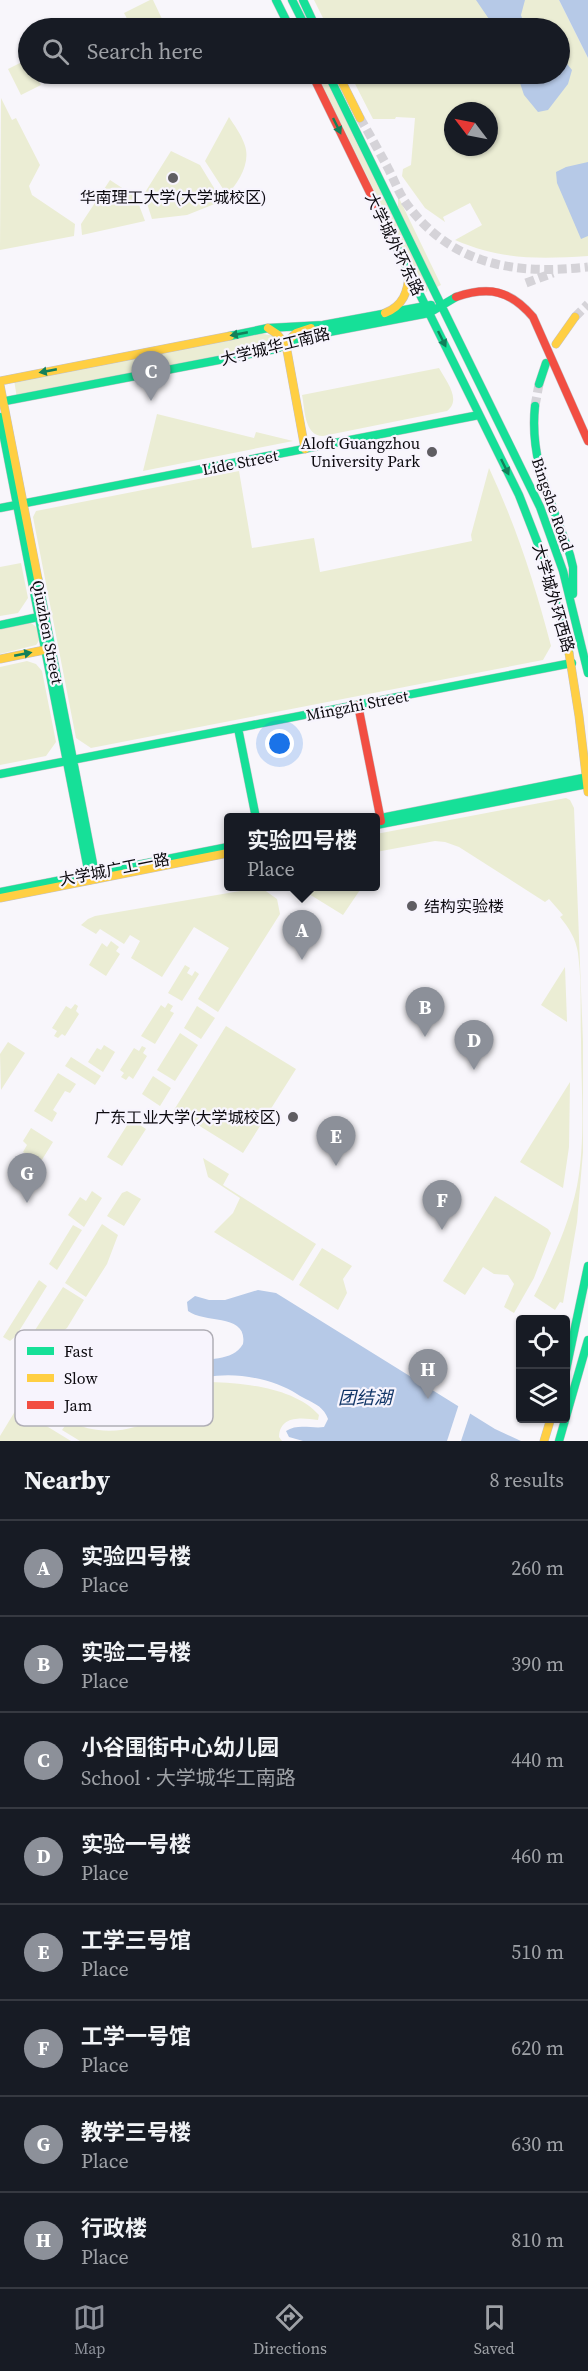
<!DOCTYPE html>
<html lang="en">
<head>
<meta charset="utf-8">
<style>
  :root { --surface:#171b24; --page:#242831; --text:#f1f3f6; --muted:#9ea1a6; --line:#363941; --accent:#8c9099 }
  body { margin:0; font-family:"Source Serif 4","Noto Sans SC",serif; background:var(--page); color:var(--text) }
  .controls { position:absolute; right:18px; bottom:18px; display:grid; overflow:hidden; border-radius:6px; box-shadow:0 2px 4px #0004 }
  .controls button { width:54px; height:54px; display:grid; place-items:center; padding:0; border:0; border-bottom:2px solid var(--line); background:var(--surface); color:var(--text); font:30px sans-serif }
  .compass { position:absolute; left:444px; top:102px; width:54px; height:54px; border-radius:50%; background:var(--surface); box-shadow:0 2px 4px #0004; rotate:302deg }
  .you { position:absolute; left:280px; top:744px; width:21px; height:21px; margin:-15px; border:4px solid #fff; border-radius:50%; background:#1a73e8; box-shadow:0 0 0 9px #1a73e833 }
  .badge { display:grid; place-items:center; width:39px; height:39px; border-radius:50%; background:var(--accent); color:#fff; font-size:20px; font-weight:700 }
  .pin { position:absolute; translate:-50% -50px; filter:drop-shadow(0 2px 3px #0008) }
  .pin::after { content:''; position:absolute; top:32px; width:21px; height:18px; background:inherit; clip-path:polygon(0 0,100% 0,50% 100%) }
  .popup { position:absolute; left:224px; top:813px; width:156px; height:78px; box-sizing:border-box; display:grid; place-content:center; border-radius:6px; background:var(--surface); filter:drop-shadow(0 2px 4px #0005); font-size:20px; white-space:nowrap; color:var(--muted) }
  .popup b { font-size:22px; color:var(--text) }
  .popup::after { content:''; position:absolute; left:50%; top:100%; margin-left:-12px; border:12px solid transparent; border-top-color:var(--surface) }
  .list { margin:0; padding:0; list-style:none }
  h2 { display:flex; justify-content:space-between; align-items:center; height:78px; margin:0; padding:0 24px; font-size:26px }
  h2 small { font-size:20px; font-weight:400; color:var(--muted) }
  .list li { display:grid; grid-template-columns:39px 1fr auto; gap:18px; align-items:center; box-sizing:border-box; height:96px; padding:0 24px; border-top:2px solid var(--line) }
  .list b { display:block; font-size:22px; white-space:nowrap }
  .list p { margin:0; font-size:20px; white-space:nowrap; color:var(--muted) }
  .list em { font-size:20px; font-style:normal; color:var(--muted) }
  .icon { flex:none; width:33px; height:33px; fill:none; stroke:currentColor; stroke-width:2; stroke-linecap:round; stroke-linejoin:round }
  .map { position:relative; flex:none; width:588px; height:1441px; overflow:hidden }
  .search { position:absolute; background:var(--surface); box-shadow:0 2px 4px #0004; left:18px; right:18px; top:18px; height:66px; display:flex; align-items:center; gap:15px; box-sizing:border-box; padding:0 21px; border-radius:33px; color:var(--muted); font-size:22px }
  .sheet { height:846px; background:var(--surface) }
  nav { display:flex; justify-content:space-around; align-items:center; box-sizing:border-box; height:84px; border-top:2px solid var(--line); background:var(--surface); font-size:16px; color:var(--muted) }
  nav a { display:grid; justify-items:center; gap:3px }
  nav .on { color:var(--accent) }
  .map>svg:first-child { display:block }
  .green { fill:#ebedd4; fill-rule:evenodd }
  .water { fill:#b6c9e7 }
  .pier { fill:#f8f6fb }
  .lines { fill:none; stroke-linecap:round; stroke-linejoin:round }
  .primary-tunnel { stroke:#d5d3d8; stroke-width:9; stroke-dasharray:9 4.5; stroke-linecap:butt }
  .fast-casing { stroke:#c3c1c6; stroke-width:9 }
  .slow-casing { stroke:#c3c1c6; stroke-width:9 }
  .jam-casing { stroke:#c3c1c6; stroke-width:9 }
  .fast { stroke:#16e098; stroke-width:8 }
  .slow { stroke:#ffcf43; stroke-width:8 }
  .jam { stroke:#f24e42; stroke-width:8 }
  .oneway { fill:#12805a }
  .poi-dot { fill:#5f5d62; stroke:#f7f4fd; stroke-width:2 }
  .labels { text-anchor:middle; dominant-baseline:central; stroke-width:4.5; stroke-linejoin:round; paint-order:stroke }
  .poi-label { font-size:16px; fill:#0c0a0f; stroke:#f7f4fd; text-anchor:end }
  .street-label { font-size:16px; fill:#0c0a0f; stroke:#f7f4fd }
  .water-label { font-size:18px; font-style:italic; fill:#113567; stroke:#f7f4fd }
  .key { fill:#f7f4fd; stroke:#b0aeb6; stroke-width:1.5 }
  .key-label { font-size:16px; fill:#0c0a0f }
</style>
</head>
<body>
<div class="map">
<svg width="588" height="1441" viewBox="0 0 588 1441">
  <rect width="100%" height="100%" fill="#f8f6fb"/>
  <path class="green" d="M150,0h3l10,21 -15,7h-16l-8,-15z
    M314,0h245l29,58v198c-49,3 -87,4 -133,-16l27,-15 -12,-22 -27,14 2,5 -20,-14 -23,-32 1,-7 8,-4 4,-47 -19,-1 -1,2h-22l-23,-45h210v-46h-232zM453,111h36v36h-36z
    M28,59v15h7l6,11 -20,10 -13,-26z
    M317,74h6l105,214 -1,4 -4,-2z
    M1,98l11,22 4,-2 24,47 -11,21 3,9 43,29 -1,12 -74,14z
    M229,117c5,8 12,17 15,26 8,18 -5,39 -17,52l-22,-34z
    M171,151l29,14 22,36 -35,14 -35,4 -8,-25z
    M110,180l26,17 9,24 -63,14 -1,-11z
    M398,196l43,89 -4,2 -39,-80z
    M257,333l18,3 2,7 -4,4 -256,51 -3,-18z
    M439,368c7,13 23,32 8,43l-124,25c-19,0 -18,-27 -21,-41z
    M157,414l97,24 2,-6 37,9 -150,30z
    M489,468c27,58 46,116 62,178l-8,14 -452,88 -15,-10 -43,-221 3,-6 203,-40 13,77 62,-10 6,34 152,-31 -1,-6z
    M21,563l7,35 -10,15 -18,3v-49z
    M28,622c11,3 15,15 8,23l-36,9v-26z
    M27,661l9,3 6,7 14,71 -10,14 -46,9v-98z
    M566,798l4,2 4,8 9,234v110l-6,70 -14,81 -3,-1 -5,8 -21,-14c18,-34 35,-72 43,-110 9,-47 4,-98 4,-146 -1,-28 1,-58 -3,-87 -2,-14 -9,-25 -18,-36l3,-2 -14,-16 -4,3 -86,-55 -14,-5 -10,-1 -59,11v-18z
    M314,887v-1l48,1 -19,28 -34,-21z
    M258,888l5,1 14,10 3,15 -62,98 -20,-13 31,-51 -35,-21 -32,50 -31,-19 9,-17 -10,-6 -6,9 -24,-15 -4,5 -15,-9 7,-6 7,-3z
    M111,941l8,6 -3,4 4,3 -14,22 -17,-11 13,-22 5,4z
    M185,965l5,3 -3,5 5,3 3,-5 4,3 -17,27 -14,-8z
    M565,967l2,54v1l-26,-17z
    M168,1003l5,3 -3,5 4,2 -19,31 -14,-8 20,-31 4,3z
    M75,1004l3,2 -2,5 3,3 -14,22 -3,-2 -4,4 -4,-2 3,-5 -5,-3 14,-22 5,3z
    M197,1006l18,12 -14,21 -17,-11z
    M226,1026l70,43 -53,84 -69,-43z
    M180,1033l18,12 -23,36 -18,-11z
    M8,1042l17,11 -24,37 -1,-36z
    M104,1045l11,7 -12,20 -15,-10 9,-14 4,2z
    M142,1046l4,2 -3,5 4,3 -14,23 -4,-3 -3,4 -5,-3 3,-4 -4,-3 14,-22 5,3z
    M71,1057l30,19 -6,9 -30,-19z
    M58,1073l18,11 -6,9 -5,-2 -12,19 4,3 -5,9 -18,-11z
    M153,1076l18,12 -11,18 -18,-12z
    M570,1082l-1,65 -6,41 -43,-26z
    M131,1119l15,10 -24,37 -15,-9z
    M31,1128l22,14 -13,21 -17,-11 4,-7 -4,-4z
    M203,1158l26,16 -6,11 93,59 -23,37 -79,-49 19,-19 7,-15 -32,-21z
    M92,1191l10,7 -18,29 -16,-12 12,-18 6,4z
    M127,1191l14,8 -17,27 -17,-10 15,-23z
    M495,1196l53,33 3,4 -17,45 -20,35 -10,-6 10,-23 -6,-9 -14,-1 -11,-7 -18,28 -22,-14z
    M102,1224l16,11 -11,29 -21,33 -21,-14z
    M73,1225l9,5 -25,40 -8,-6z
    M322,1248l30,18 -9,13 4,14 -9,17 -39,-25z
    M39,1280l8,6 -31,50 -6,5 -7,-4z
    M63,1287l21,13 -17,28 -20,15 -6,10 -15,-9z
    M211,1382c34,1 84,6 108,33l-1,5c-16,-2 -38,-5 -39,17l3,4h-202l-18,-11 7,-10c27,17 67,13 92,-6 20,-15 24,-24 50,-32z
    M17,1408l54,33h-71v-5z"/>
  <path class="water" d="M476,0h49l-4,15 4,13h-36l2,-6z
    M559,0h29v58z
    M560,55l12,15 -4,14 -20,26 -10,2 -14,-17 -7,-21h43z
    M588,162v74l-7,3 -24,-56 -1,-11 10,-5z
    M258,1290l18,3 219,136 26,12h-218l-14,-4 -3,-6c12,-8 26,-2 38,-4l4,-8c-5,-15 -19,-17 -31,-25 -28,-18 -81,-27 -110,-9 -24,15 -31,35 -61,40 -29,5 -54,-9 -78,-24l10,-15c26,16 62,33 90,9 14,-12 24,-25 41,-31 18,-8 43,-1 54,-20 5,-31 -38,-20 -55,-33l-1,-9 8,-6 14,4h16z"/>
  <path class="pier" d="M459,1404l12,7 -10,30h-14z"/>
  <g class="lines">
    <path class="primary-tunnel" d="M360,118c10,17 20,35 29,52 6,12 10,23 17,33 46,63 110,72 182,64
      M526,283l27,-10
      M575,317l13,-13
      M535,406l4,-22"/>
    <defs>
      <path id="fast" d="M276,0l14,28
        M292,0l14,28
        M303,0l13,28
        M328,74l212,433 23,64 25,102
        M393,240l126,255 28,72 22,86
        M230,336l38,-8 55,-3 108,-20
        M539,384l7,-21
        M0,402l276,-53 27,-12 126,-24 27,-16
        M535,406c-6,56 18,98 35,149l3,12v27
        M0,417l90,463
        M0,508l479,-93
        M38,579l58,300
        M0,625l43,-9
        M238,728l18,90
        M0,774l572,-111
        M376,819l212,-42
        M376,825l212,-41
        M0,892l228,-45
        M566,1370l22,-104
        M559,1441l29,-101"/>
      <path id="slow" d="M338,74l22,44
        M385,313c18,-7 23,-21 24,-39
        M268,328l9,6 9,11 19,104
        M286,343l10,-10 15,-5
        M556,344l19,-27
        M0,381l230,-45
        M0,385l38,194
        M569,653l10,63 9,76
        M0,659l49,-10
        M0,898l228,-45
        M544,1441l7,-23"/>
      <path id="jam" d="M312,74l81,166
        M456,297c33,-11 54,-7 77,20l55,124
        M358,705l23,116"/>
    </defs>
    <use href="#fast" class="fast-casing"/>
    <use href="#slow" class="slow-casing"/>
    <use href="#jam" class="jam-casing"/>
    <use href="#fast" class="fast"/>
    <use href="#slow" class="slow"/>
    <use href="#jam" class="jam"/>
  </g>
  <defs><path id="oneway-solid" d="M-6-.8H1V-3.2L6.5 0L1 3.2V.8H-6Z" transform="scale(1.5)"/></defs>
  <g class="oneway">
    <use href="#oneway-solid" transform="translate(337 126) rotate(64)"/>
    <use href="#oneway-solid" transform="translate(239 334) rotate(169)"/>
    <use href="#oneway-solid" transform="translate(442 339) rotate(64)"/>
    <use href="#oneway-solid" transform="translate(48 371) rotate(169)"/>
    <use href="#oneway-solid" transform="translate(505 467) rotate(64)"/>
    <use href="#oneway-solid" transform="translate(23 654) rotate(-11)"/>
  </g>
  <g class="poi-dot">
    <circle cx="173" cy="178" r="6"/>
    <circle cx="432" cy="452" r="6"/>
    <circle cx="412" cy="906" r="6"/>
    <circle cx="293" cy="1117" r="6"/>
  </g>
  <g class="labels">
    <g class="poi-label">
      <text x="173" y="197" text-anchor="middle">华南理工大学(大学城校区)</text>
      <text x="420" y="443">Aloft Guangzhou<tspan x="420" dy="18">University Park</tspan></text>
      <text x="424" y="906" text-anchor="start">结构实验楼</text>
      <text x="281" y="1117">广东工业大学(大学城校区)</text>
    </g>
    <g class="street-label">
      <text transform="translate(395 244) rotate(64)">大学城外环东路</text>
      <text transform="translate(275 346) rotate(-14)">大学城华工南路</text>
      <text transform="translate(240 462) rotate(-11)">Lide Street</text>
      <text transform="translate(553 504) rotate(71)">Bingshe Road</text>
      <text transform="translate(554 598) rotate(74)">大学城外环西路</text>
      <text transform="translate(48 632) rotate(79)">Qiuzhen Street</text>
      <text transform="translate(357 705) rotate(-11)">Mingzhi Street</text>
      <text transform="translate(114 869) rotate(-11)">大学城广工一路</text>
    </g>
    <g class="water-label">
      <text x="365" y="1397">团结湖</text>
    </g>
  </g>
  <rect x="15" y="1330" width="198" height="96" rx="9" class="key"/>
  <rect x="27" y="1347" width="27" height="8" fill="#16e098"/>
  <rect x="27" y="1374" width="27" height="8" fill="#ffcf43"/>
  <rect x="27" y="1401" width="27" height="8" fill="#f24e42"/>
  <g class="key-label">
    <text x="64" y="1357">Fast</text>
    <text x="64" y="1384">Slow</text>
    <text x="64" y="1411">Jam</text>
  </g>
</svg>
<div class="controls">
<button><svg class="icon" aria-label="locate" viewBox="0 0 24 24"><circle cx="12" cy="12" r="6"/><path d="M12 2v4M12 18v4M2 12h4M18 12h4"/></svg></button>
<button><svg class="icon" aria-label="layers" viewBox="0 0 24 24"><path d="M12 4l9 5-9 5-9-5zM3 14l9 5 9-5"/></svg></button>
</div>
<svg class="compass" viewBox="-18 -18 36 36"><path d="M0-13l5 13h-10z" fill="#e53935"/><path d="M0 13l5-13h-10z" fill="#9ea1a6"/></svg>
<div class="you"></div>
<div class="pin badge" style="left:302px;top:960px">A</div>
<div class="popup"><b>实验四号楼</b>Place</div>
<div class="pin badge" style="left:425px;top:1037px">B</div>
<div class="pin badge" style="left:151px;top:401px">C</div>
<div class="pin badge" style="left:474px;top:1070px">D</div>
<div class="pin badge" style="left:336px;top:1166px">E</div>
<div class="pin badge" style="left:442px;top:1230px">F</div>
<div class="pin badge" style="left:27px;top:1203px">G</div>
<div class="pin badge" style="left:428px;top:1399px">H</div>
<div class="search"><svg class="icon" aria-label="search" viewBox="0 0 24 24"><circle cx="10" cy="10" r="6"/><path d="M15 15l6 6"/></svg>Search here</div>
</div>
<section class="sheet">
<h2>Nearby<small>8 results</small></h2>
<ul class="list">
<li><span class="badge">A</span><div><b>实验四号楼</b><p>Place</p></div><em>260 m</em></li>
<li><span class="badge">B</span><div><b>实验二号楼</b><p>Place</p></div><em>390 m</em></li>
<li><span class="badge">C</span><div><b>小谷围街中心幼儿园</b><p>School · 大学城华工南路</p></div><em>440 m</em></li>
<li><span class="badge">D</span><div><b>实验一号楼</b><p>Place</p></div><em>460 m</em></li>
<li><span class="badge">E</span><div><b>工学三号馆</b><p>Place</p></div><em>510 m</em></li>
<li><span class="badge">F</span><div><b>工学一号馆</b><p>Place</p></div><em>620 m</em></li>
<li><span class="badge">G</span><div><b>教学三号楼</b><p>Place</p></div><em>630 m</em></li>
<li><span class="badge">H</span><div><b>行政楼</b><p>Place</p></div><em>810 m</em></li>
</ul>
</section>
<nav>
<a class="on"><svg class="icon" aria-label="map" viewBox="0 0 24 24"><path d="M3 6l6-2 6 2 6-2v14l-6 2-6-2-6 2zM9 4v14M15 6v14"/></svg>Map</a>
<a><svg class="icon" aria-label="directions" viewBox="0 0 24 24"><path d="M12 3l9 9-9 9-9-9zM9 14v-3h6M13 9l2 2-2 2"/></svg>Directions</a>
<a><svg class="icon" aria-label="saved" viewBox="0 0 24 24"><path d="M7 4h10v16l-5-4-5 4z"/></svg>Saved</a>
</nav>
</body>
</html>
